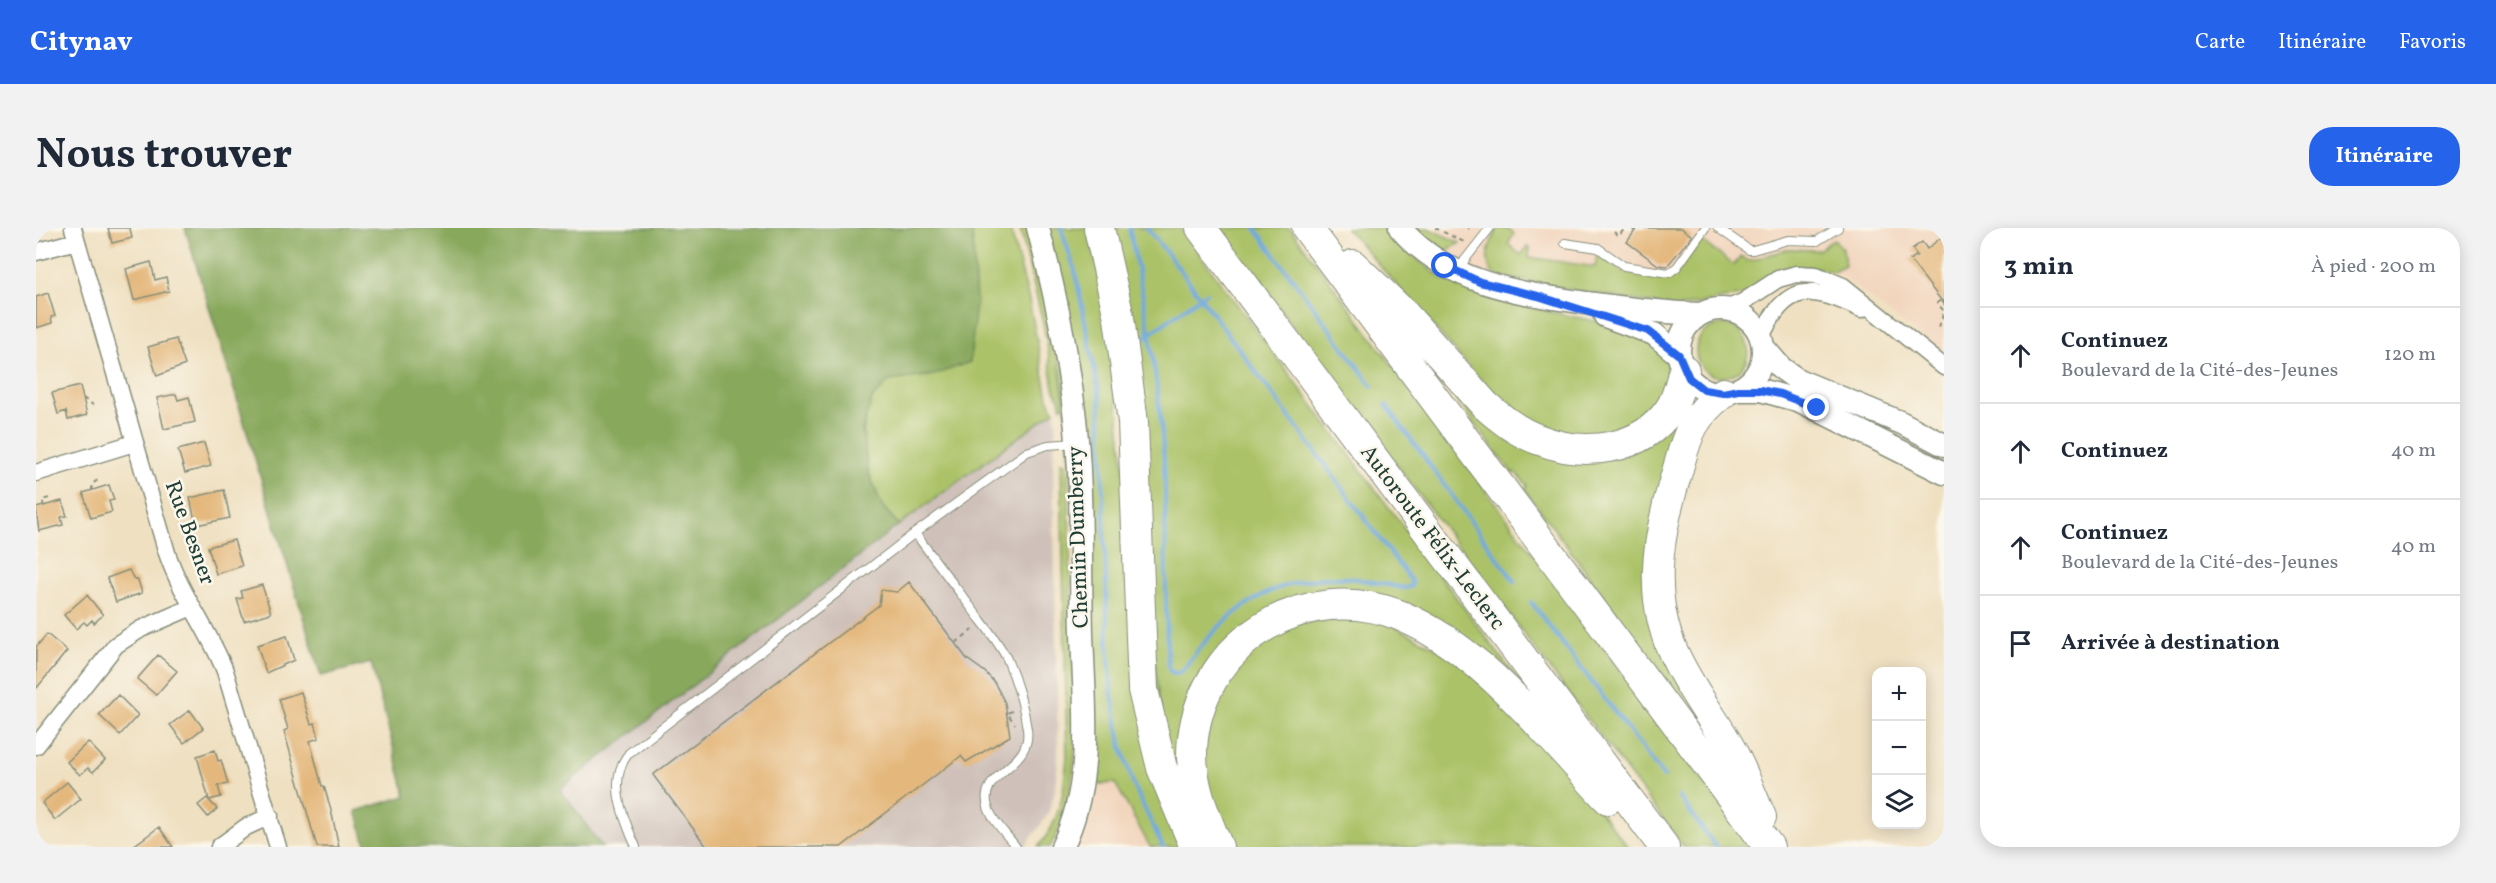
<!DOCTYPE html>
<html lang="fr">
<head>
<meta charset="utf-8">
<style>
  :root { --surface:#fff; --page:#f2f2f3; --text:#1f2937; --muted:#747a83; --line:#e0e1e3; --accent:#2563eb }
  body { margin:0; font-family:Vollkorn,serif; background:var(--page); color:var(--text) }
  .controls { position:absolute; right:18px; bottom:18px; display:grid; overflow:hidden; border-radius:12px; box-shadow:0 3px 15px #0003 }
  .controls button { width:54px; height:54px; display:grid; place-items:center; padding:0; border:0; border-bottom:2px solid var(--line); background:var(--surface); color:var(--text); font:30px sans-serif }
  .stop { position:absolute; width:18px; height:18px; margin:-14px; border:4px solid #2563eb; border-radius:50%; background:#fff }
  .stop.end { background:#2563eb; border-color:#fff; box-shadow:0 2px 6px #0008 }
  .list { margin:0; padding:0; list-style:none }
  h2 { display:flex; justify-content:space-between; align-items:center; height:78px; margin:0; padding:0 24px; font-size:26px }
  h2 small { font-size:20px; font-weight:400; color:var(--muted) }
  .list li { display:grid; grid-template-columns:39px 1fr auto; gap:18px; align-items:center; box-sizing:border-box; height:96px; padding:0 24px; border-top:2px solid var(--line) }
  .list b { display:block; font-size:22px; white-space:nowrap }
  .list p { margin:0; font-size:20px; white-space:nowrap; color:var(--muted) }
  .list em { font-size:20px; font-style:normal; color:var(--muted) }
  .icon { flex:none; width:33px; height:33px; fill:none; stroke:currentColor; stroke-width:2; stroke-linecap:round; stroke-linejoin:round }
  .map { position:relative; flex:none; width:1908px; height:619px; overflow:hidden; border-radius:24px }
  header { display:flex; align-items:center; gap:36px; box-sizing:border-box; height:84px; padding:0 30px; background:var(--accent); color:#fff }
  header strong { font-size:28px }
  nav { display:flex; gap:33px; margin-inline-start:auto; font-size:21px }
  .intro { display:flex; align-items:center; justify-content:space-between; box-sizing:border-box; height:144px; padding:0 36px }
  h1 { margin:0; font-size:42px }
  .button { padding:15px 27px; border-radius:24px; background:var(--accent); color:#fff; font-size:21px; font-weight:700 }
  main { display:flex; gap:36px; padding:0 36px }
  aside { flex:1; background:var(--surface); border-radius:24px; box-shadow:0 3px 15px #0003 }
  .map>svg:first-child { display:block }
  .built { fill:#f2d5bd }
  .industrial { fill:#cfc1ba }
  .green { fill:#abc267; stroke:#65804e; stroke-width:1.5 }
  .forest { fill:#88a85c; stroke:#547248; stroke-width:1.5 }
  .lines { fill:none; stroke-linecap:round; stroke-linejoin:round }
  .stream { stroke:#6fa9df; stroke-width:4 }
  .building { fill:#e4b87d }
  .lane-casing { stroke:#878e7a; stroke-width:10 }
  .street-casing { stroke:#878e7a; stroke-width:19 }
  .secondary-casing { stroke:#878e7a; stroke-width:25 }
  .highway-casing { stroke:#878e7a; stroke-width:32 }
  .path { stroke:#878e7a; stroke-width:2; stroke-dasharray:4.5 4.5; stroke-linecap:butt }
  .lane { stroke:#fff; stroke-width:8 }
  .street { stroke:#fff; stroke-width:16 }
  .secondary { stroke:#fff; stroke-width:22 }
  .highway { stroke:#fff; stroke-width:30 }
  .route { stroke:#2563eb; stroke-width:8 }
  .labels { text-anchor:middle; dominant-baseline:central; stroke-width:5; stroke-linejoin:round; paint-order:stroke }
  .street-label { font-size:22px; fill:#1f3d34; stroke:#fbf7ec }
</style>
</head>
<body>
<header>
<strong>Citynav</strong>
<nav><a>Carte</a><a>Itinéraire</a><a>Favoris</a></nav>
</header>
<div class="intro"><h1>Nous trouver</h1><a class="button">Itinéraire</a></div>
<main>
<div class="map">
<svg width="1908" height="619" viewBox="0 0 1908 619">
  <rect width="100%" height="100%" fill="#fbf7ec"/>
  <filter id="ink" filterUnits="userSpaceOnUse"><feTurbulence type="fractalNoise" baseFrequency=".0167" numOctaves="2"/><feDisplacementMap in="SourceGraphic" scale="12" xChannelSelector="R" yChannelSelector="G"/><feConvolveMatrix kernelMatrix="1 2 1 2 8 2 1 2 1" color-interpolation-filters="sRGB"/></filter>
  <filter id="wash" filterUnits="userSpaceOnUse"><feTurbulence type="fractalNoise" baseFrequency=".008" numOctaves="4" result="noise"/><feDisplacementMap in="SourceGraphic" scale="24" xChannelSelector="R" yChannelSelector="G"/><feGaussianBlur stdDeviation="1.35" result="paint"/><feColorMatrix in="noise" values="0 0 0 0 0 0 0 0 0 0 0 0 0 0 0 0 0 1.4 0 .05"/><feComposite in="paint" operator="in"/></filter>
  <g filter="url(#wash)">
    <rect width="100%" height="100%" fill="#efe0c1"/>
    <path class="built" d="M1377,0h531v126l-100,-76 -22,-10h-35l-64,31 -28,6 -195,-28 -40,-13z
      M1079,555l35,64h-77l10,-20 9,-42z"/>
    <path class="industrial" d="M1018,183l2,9 -3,45 5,291 -3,34 -7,24 -23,33h-423l-42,-58 339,-264z"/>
    <path class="green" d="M936,0h38l19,72 19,98 6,13 -155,114c-6,-6 -14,-13 -18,-21 -17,-31 -31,-101 7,-123 9,-4 35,-4 46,-6z
      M984,0h8c16,57 30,118 36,177l-2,2 -8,-20 -10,-60z
      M1013,0h39l19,81 19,178 57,360h-33l-35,-64 -23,2 3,-12 -1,-40z
      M1072,0h72l347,464 -145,-90 -149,37 -43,161 -26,-52z
      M1183,0h71l462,619h-68z
      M1310,0h39l32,31 26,20 75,26 110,23 34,22 6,15 -1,24 -14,23 -32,19 -27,4 -32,-3 -28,-9 -28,-15z
      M1377,0h15l32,15 -16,9z
      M1462,0c7,0 12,0 16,6l-6,10 13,11 6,-8 3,1 -1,9 66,10 2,-12h2l22,16 44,7 11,-4 24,-34 34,25 7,-9 7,5 40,-12 31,1 15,-11 9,10 2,17 -12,6 -20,-5 -26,1 -10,4 -33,23 -67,13 -181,-32c-16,-12 -6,-34 2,-48z
      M1660 123a26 26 0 1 1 52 0a26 26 0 1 1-52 0Z
      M1373,109l146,118 125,-44 -30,139 56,183 -181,-243 2,-5 -12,-13 -2,2z
      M1025,234l5,1 2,12c2,55 3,110 4,165 2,68 13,145 -22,207h-12c23,-27 26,-55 29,-90z
      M1342,390l77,39 110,110 63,80h-399l-19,-41 -10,-68 32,-73 64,-43z"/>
    <path class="forest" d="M149,0h787l4,74 -6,60 -36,13 -45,6 -17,18 -10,31 6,41 14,35 17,19 -339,264 42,58h-235l-11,-36 50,-15 -35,-133 -50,13z"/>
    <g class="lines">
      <path class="stream" d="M1025,0l14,43 25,126 8,245 4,53 9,49 12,40 30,63
        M1093,0c17,77 30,155 35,234 3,68 0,136 4,205l3,5 6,1 7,-4c38,-56 91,-95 162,-91 20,1 39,7 59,10l6,-2 1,-4 -234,-315 -31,-39
        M1219,0l117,158
        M1108,110l62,-45
        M1350,177l129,177
        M1495,374l133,175
        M1643,569l37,50"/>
    </g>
    <g id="blocks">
      <path class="building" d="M72,0h22l2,10 -20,5z
        M1601,0h44l11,8 -25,30 -9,-1 -31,-23z
        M1908,7v69l-34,-44 7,-5 -5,-6 10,-7 5,7z
        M115,34l4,18 11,-3 3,14 -35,9 -8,-31z
        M12,65l7,23 -4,1 1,6 -16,5v-31z
        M140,111l9,26 -28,11 -9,-29z
        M44,158l7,29 -19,5 -2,-9 -8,3 -6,-21z
        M140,166l2,6 11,-3 6,25 -31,7 -7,-31z
        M168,215l7,23 -26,7 -7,-23z
        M73,257l5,15 -5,1 3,11 -21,6 -8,-25z
        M188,262l6,28 -34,7 -6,-27z
        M26,273l5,15 -6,1 2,8 -24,6 -3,-23z
        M198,312l8,26 -26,8 -8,-27z
        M93,342l4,8 5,2 4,13 -26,9 -9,-24z
        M873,354l58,77 18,13 9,10 11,21 5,33 -44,26 -5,-6 -120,91h-134l-54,-72 226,-170 2,-15 16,2z
        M226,357l9,28 -27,8 -7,-22 6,-1 -2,-7z
        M51,367l16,20 -9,8 -2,-3 -5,5 -3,-3 -8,7 -12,-14z
        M11,406l20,17 -31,38v-42z
        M251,408l7,24 -28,13 -9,-28z
        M122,427l19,16 -21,24 -19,-16z
        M265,464l10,32 4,-1 4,15 -9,3 12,45h2l7,24 8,37h-22l-33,-116 4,-2 -9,-30z
        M82,467l20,20 -18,20 -21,-20z
        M154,482l13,18 -19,15 -14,-18z
        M52,514l17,18 -12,12 -5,-4 -8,7 -13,-13z
        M179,522l3,11 3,-1 7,24 -10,2 3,11 -12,3 -12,-44z
        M31,554l14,17 -26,21 -13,-17z
        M171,570l10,11 -9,8 -10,-12z
        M123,599l14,20h-41z"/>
    </g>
  </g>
  <g filter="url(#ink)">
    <use href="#blocks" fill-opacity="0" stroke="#878e7a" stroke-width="1.5"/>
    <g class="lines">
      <defs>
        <path id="lane" d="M1682,0l31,22h4l35,-10 29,1 21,-13
          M1529,15l33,5 26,18 45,7 8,-6 28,-39
          M1424,44l4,-11 26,-33
          M600,619c-12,-28 -30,-66 -7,-94l286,-220
          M980,619c-8,-11 -22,-24 -27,-37 -15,-38 44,-41 38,-81 -3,-22 -11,-49 -20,-70 -9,-18 -22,-33 -34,-49 -19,-25 -39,-51 -58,-77l112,-81 21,-7 29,-2"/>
        <path id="street" d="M37,0l94,325c14,42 42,77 58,118l53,176
          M0,24l40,-11
          M1690,81l17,-7 35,-23 19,-5 19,1 27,11 101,81
          M1725,109c26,-55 49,-52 100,-28
          M0,245l98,-30
          M0,518l80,-101 25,-16 51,-22
          M183,619l27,-20 24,-11"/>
        <path id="secondary" d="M1002,0c16,60 29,121 36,182 9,73 6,149 8,223 2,71 13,148 -20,214
          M1364,0c48,56 118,65 187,75 38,5 75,10 113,11
          M1643 123a42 42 0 1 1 84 0a42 42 0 1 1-84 0Z
          M1569,88l49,18 25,21
          M1727,119l18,21 17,12 104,43 42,22
          M1702,162h22l40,11 144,72"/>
        <path id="highway" d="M1063,0l20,90 14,104 10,268 19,78 33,79
          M1165,0l463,619
          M1271,0l462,619
          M1317,37l50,48 82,92c17,15 34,28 55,35 44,17 102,11 130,-31 8,-12 10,-26 14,-39
          M1687,165c-37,29 -36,47 -49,89 -18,62 -27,122 5,182 15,30 36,57 52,86 12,21 20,45 30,67
          M1182,619c-15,-35 -30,-69 -25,-109 12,-99 113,-159 206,-123 85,35 147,119 209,184"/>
      </defs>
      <use href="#lane" class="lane-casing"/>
      <use href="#street" class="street-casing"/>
      <use href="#secondary" class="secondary-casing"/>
      <use href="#highway" class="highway-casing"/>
      <path class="path" d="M1399,0l29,14
        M1595,0l4,3
        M1432,1l1,-1
        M1578,4l5,4 6,-8
        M1903,99l5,-16 -7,-8 4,-3
        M47,170l10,7
        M56,263v-7l6,-4
        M8,278l-2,-6 11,-3
        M920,415l18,-15
        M976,483l-5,2 8,11"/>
      <use href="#lane" class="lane"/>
      <use href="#street" class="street"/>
      <use href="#secondary" class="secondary"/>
      <use href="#highway" class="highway"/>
    </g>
  </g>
  <g class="lines" filter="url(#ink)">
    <path class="route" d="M1409,38l35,16 58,14 110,35 31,24 10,23 15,12 19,3 15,-3h22l20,4 37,14"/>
  </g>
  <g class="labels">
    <g class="street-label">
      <text transform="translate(153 305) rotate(70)">Rue Besner</text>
      <text transform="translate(1043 309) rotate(-92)">Chemin Dumberry</text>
      <text transform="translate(1396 310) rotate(53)">Autoroute Félix-Leclerc</text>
    </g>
  </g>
</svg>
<div class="controls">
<button>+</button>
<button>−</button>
<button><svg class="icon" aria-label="layers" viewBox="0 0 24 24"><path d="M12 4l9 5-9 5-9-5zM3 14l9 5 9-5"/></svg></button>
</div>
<div class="stop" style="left:1409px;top:38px"></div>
<div class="stop end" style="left:1781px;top:180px"></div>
</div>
<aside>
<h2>3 min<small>À pied · 200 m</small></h2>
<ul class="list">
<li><svg class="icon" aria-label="ahead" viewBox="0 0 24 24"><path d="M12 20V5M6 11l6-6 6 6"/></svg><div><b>Continuez</b><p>Boulevard de la Cité-des-Jeunes</p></div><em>120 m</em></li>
<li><svg class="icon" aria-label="ahead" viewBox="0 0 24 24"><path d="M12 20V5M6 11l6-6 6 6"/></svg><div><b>Continuez</b></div><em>40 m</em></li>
<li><svg class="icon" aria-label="ahead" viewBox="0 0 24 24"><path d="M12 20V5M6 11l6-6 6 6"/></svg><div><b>Continuez</b><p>Boulevard de la Cité-des-Jeunes</p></div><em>40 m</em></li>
<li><svg class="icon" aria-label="arrive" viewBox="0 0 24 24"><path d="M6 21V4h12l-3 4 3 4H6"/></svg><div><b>Arrivée à destination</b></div></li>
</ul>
</aside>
</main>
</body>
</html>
